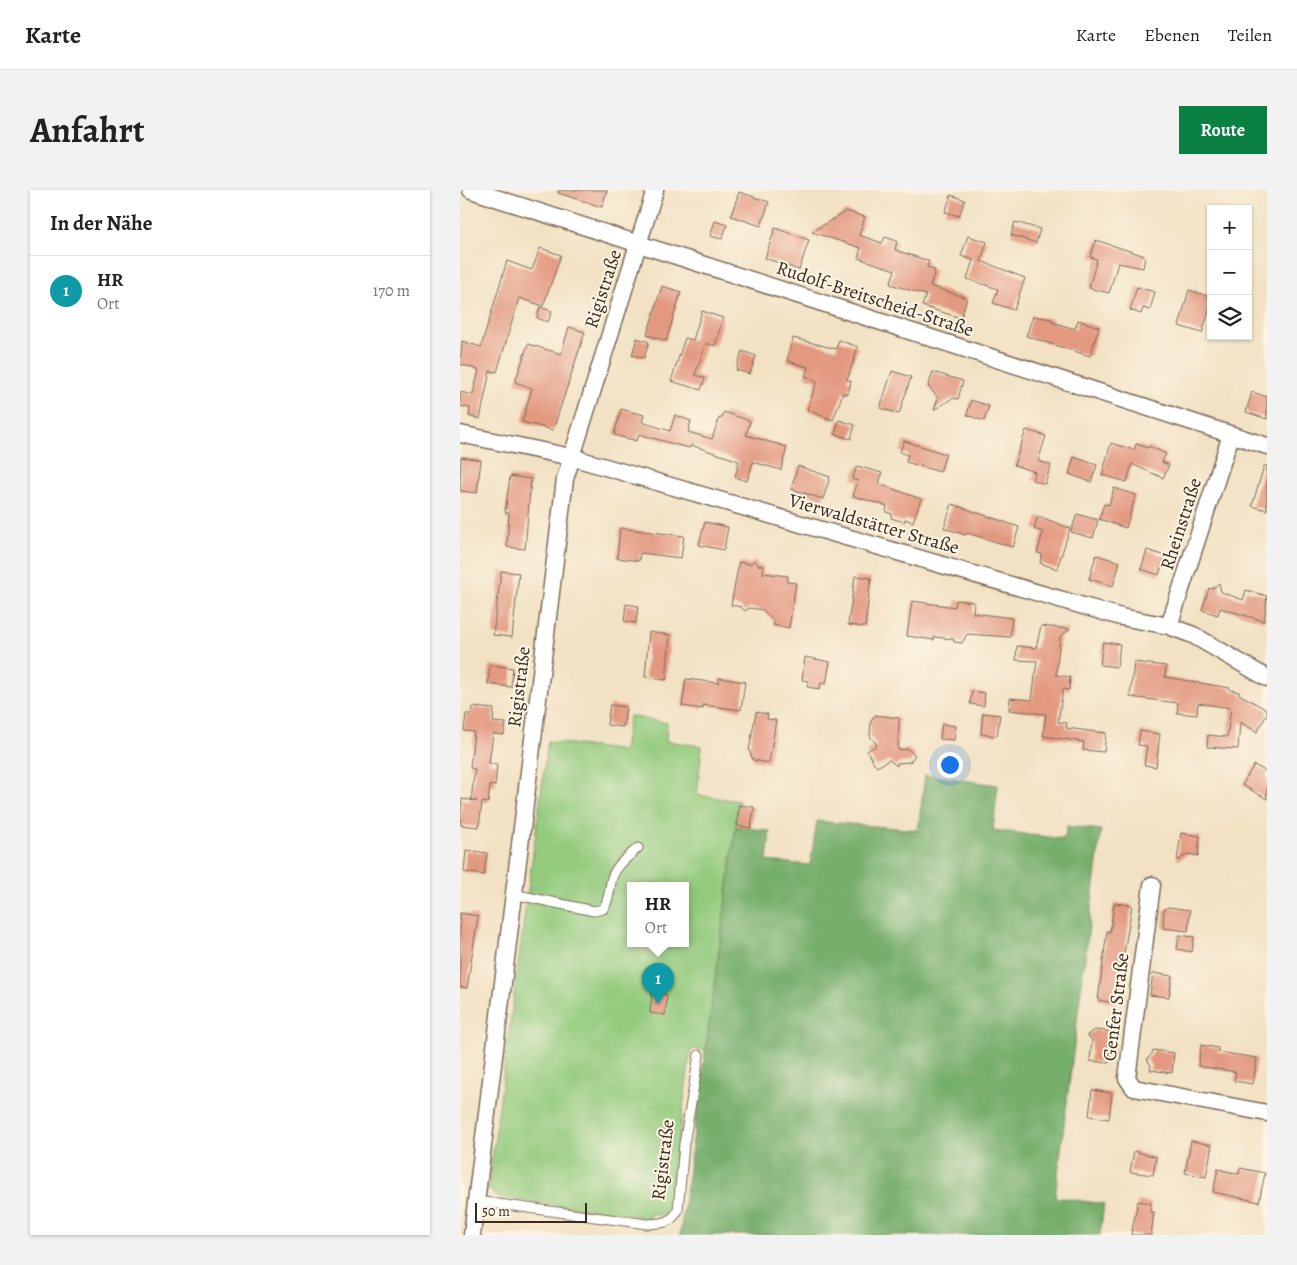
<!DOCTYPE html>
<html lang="de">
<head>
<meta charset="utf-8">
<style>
  :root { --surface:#fff; --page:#f2f2f2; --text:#222; --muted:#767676; --line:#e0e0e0; --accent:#0b8043 }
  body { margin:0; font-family:Alegreya,serif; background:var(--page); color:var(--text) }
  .controls { position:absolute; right:15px; top:15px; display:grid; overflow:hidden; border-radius:0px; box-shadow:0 1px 4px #0004 }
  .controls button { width:45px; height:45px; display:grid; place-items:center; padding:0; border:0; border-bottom:1px solid var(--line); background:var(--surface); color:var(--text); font:25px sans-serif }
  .scale { position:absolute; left:15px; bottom:12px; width:112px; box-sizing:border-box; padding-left:5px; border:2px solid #3b2a1e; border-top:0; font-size:14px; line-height:18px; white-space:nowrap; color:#3b2a1e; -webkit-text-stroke:4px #fcf5e5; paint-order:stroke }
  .you { position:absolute; left:489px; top:574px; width:18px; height:18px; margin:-12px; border:4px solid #fff; border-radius:50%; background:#1a73e8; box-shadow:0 0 0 8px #1a73e833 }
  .badge { display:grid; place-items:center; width:32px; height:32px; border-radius:50%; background:var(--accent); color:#fff; font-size:16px; font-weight:700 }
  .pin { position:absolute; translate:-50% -41px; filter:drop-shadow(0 1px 2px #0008) }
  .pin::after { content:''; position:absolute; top:26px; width:18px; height:15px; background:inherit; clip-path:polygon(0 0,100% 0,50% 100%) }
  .popup { position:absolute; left:167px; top:692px; width:62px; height:65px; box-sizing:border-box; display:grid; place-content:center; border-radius:0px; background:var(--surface); filter:drop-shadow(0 1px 4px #0005); font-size:16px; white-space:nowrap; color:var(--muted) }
  .popup b { font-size:19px; color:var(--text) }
  .popup::after { content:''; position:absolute; left:50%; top:100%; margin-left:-10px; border:10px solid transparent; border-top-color:var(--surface) }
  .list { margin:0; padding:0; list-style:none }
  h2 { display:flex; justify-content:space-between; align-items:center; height:65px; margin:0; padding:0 20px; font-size:21px }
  h2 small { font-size:16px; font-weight:400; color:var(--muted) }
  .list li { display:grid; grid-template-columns:32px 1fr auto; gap:15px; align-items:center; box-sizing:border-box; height:70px; padding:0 20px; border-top:1px solid var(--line) }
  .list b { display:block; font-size:19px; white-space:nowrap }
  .list p { margin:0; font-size:16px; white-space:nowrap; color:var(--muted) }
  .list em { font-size:16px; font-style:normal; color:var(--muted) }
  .icon { flex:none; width:28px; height:28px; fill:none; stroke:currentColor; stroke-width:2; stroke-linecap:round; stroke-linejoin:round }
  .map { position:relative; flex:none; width:807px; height:1045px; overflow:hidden; border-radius:0px }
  header { display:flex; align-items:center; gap:30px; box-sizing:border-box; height:70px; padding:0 25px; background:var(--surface); border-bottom:1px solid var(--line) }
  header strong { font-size:24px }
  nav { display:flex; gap:28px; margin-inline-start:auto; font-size:18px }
  .intro { display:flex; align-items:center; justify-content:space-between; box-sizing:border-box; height:120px; padding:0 30px }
  h1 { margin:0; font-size:35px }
  .button { padding:12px 22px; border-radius:0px; background:var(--accent); color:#fff; font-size:18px; font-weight:700 }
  main { display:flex; gap:30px; padding:0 30px }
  aside { flex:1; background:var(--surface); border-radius:0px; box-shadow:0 1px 4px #0004 }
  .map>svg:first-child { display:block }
  .green { fill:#93ca7d; stroke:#677a4e; fill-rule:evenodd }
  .forest { fill:#76ae6c; stroke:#586c45 }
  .building { fill:#e39880 }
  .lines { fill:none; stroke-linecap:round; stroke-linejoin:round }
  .service-casing { stroke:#7b6a58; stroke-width:11 }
  .minor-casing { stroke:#7b6a58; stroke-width:19 }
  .service { stroke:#fff; stroke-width:9 }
  .minor { stroke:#fff; stroke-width:16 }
  .labels { text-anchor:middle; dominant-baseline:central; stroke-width:4; stroke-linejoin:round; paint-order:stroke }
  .street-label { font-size:19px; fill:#3b2a1e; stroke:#fcf5e5 }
</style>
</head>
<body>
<header>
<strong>Karte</strong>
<nav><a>Karte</a><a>Ebenen</a><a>Teilen</a></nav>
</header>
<div class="intro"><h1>Anfahrt</h1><a class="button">Route</a></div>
<main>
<aside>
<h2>In der Nähe<small></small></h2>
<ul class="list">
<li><span class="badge" style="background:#0f9aa8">1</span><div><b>HR</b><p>Ort</p></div><em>170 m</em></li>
</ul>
</aside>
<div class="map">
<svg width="807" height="1045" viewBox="0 0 807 1045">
  <rect width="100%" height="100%" fill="#fcf5e5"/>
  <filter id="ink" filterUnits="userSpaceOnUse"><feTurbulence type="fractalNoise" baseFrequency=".02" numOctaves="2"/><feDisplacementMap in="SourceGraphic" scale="10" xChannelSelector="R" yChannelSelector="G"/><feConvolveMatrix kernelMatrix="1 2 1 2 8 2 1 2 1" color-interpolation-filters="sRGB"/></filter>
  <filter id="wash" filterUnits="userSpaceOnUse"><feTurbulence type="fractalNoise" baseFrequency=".0096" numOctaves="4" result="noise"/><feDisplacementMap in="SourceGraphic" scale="20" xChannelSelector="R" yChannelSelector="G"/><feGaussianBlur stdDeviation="1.12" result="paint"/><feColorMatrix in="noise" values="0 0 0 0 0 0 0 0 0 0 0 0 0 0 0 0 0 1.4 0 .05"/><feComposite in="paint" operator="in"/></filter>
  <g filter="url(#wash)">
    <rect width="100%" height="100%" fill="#f2e1c3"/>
    <path class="green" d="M169,526l38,7 -1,18 36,5 -5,49 42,6 -33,249 -15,-1 -22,160 -6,7 -13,-3v5l-153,-21 -9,-8 60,-448 76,10zM170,695h56v58h-56z"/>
    <path class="forest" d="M465,585l73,10 -5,45 71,9 3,-13 34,4 -46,367 49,7 -4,31h-420l56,-409 34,5 -3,30 43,4 7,-44 101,9z"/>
    <g id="blocks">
      <path class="building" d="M98,0h49l-5,17 -44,-14z
        M279,2l30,10 -8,24 -30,-10z
        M491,5l14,5 -6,16 -14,-4z
        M386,21l19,6 -6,18 23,8 3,-6 12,4 -2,9 34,11 -2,6 8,3 -5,16 37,12 -6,20 -39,-12 4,-11 -36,-11 5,-14 -37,-12 3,-10 -49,-16z
        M255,31l12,4 -5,14 -12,-3z
        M555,32l25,7 -4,14 -25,-8z
        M315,38l34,12 -10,30 -34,-12z
        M508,46l19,6 -6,19 44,17 -11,32 -21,-7 5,-14 -31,-10 6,-19 -12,-4z
        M636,50l49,16 -2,12 -25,-5 -9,30 -20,-5 8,-29 -7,-2z
        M80,58l21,7 -18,51 -24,-8 -22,74 -7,-1 -10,48 -11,-3 1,-8 -10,-2v-14l13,3 6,-25 -19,-6 2,-23 19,6 26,-86 25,9z
        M202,96l19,6 -15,49 -19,-6z
        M677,97l18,5 -5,18 -7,-2 -2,6 -11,-4z
        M729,100l22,7v8l-9,28 -23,-7z
        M80,117l12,4 -4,11 -11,-4z
        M242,121l21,7 -8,28 -9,-3 -11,32 10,3 -4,12 -30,-9 14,-43 8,2z
        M573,126l19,3v3l23,7 3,-9 21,7 -9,29 -64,-20z
        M109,137l16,5 -32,98 -31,-8 10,-34 -17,-6 13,-38 33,10z
        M177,148l12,4 -5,16 -12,-3z
        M333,148l43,11 3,-9 19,7 -11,33 4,1 -3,13 -5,-1 -10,27 -26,-10 10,-29 -12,-5 3,-9 -21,-6z
        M282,161l14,5 -6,18 -14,-4z
        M432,181l19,6 -12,37 -19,-6z
        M473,182l30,9 -5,18 -5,-1 -19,12 4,-12 -10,-12z
        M792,202l15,5v22l-21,-7z
        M511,210l18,6 -5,15 -17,-6z
        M161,219l23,6 -2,7 28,9 5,-16 16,6 -3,11 24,7 7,-21 2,1 3,-7 26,9 -4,14 41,12 -6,23 -28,-8 -6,19 -12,-4 4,-16 -48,-16 -1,3 -13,-3 -38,-11 -2,7 -23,-6z
        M379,230l16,5 -4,14 -16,-5z
        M566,240l20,6 -8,25 13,4 -6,19 -13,-4 3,-8 -21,-7z
        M444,251l42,13 -6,18 -34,-10 2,-7 -8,-3z
        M651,253l23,7 2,-6 12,4 1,-2 17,8 -4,8 7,3 -6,13 -31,-14 -5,18 -25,-7z
        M1,267l20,3 -4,33 -17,-2z
        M614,267l23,8 -6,17 -22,-8z
        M338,276l32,11 -7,22 -32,-10z
        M397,276l25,7 -3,11 42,15 -8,23 -8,-3 -1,3 -13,-4 1,-4 -6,-2 1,-6 -34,-10 5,-15 -6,-2z
        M804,276h3v44l-15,-4z
        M50,286l21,3 -6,70 -18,-2 2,-34h-4z
        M654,298l22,7 -10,33 -27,-9 5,-15 5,1z
        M492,314l67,23 -6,20 -46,-14 -1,2 -22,-7z
        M617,324l21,6 -5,18 -22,-6z
        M578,326l32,12 -13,41 -17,-6 2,-9 -5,-1 6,-21 -9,-3z
        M245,332l23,5 -4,23 -25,-5z
        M160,338l64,8 -3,22 -41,-5 -1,8 -22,-3z
        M687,360l18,6 -6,19 -18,-6z
        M636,365l24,7 -7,24 -24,-7z
        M295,370l3,5 6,1 -1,7 25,3 -1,6 9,1 -7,45 -16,-3 1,-3 -11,-12 -13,-2 -5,3 -4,-4 -10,-2 8,-43 11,2z
        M41,381l18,2 -7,64 -19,-2z
        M395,386l16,2 -6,49 -17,-2z
        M759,393l2,9 22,8 3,-10 21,6 -3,25 -44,-13 -2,7 -16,-5 7,-22 3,1z
        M496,410l18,2 -1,11 39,5 -2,19 -43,-3 -5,9 -8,-1 -1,-3 -19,-2v3l-27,-4 5,-35 43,6z
        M166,414l12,2 -2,17 -12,-2z
        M581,436l29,3 -10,8 -4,38 14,2 -1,13 -6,-1 -5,33 9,1 -1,5 40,5 -2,19 -21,-2 1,-8 -41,-6 3,-22 -37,-4 1,-12 22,2 5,-39 -21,-1 1,-14 19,2z
        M189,442l21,3 -4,45 -21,-3z
        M643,452l17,2 -3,23 -17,-2z
        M345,467l25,5 -4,22 -5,-1 -1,6 -13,-2 1,-6 -6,-1z
        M674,472l32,4 -1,11 65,11v2l9,2v2l28,16v4l-10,18 -17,-10 -2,27 -31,-2 1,-12 19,2 4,-29 -33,-5 -1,12 -20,-2 1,-10 -48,-6z
        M30,475l23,3 -2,19 -23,-3z
        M259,488l26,4 -4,28 -38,-5v4l-21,-3 4,-27 33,4z
        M512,501l13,2 -1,13 -14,-2z
        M150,515l16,2 -3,20 -16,-2z
        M13,517l21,2 -1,13 13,1 -2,12 -11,-1 -4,29 8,1 -2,22 -5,-1 -2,18 -6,-1 -3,25 -19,-2 2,-26 15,2 -6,-1 4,-31 -5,-1 4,-36 -10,-1 2,-17h6z
        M296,522l12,2 -1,5 9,1 -7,43 -16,-3 -4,-10z
        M523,523l17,2 -3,21 -16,-2z
        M415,525l24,3 -1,32 10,-1 7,6 -5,7 -13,1v3l-8,-6 -12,7 -3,-4 -7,-12 10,-6 -7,-9 1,-15z
        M482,534l14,2 -2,14 -14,-1z
        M680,541l20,3 -4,33 -12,-2 3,-19 -9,-1z
        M794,575l13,7v27l-25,-14z
        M279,615l15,2 -3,21 -14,-2z
        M721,643l19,3 -2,20 -10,-2 -11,7z
        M6,660l21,3 -3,22 -20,-3z
        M654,713l18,2 -10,60h3l-3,28h-6l-1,10 -17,-3 9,-69 3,1z
        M708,717l22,3 -2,21 -25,-3 1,-18z
        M0,723l18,3 -11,72 -7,-1z
        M719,745l15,2 -2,15 -15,-3z
        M693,783l19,3 -3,21 -19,-2z
        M192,802l15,3 -2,20 -15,-2z
        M635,840l21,2 -2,19 -4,-1 -1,13 -19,-2 2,-21 -5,-5z
        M741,855l17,3v4l39,6 -4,26 -19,-3 2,-9 -38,-6z
        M693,860l21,3 -2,20 -22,-3 1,-4 -4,-7 5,-5z
        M632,900l20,3 -3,26 -20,-3z
        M731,951l21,4 -6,32 -21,-4z
        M674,961l22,6 -3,18 -23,-3z
        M780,978l25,5 -6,29 -46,-10 5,-23 21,5z
        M678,1011l13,2 -1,9h4l-3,23h-20z"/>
    </g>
  </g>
  <g filter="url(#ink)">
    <use href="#blocks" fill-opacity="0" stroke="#7b6a58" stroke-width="1"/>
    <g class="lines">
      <defs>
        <path id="service" d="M53,704l81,17 9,-2c7,-10 6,-20 9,-31 4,-13 16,-21 26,-30
          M16,1011l171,23c15,-1 24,0 31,-14l6,-66 15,-89"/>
        <path id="minor" d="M11,0l796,256
          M0,244l111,23 550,160 48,9 24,9 74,43
          M709,436l62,-191
          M692,695l-25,193 7,10 133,25
          M12,1045l93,-756 90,-289"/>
      </defs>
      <use href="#service" class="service-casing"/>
      <use href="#minor" class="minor-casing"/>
      <use href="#service" class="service"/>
      <use href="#minor" class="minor"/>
    </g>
  </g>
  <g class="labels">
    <g class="street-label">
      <text transform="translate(143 99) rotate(-72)">Rigistraße</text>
      <text transform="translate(415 109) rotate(18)">Rudolf-Breitscheid-Straße</text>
      <text transform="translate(414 334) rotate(16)">Vierwaldstätter Straße</text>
      <text transform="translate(721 334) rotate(-72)">Rheinstraße</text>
      <text transform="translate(59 497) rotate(-83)">Rigistraße</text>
      <text transform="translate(656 817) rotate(-83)">Genfer Straße</text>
      <text transform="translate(203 970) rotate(-83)">Rigistraße</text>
    </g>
  </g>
</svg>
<div class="controls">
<button>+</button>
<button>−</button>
<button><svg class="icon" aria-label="layers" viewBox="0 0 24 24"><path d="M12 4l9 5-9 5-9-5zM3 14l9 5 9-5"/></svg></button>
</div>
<div class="scale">50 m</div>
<div class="you"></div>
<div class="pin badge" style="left:198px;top:814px;background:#0f9aa8">1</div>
<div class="popup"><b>HR</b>Ort</div>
</div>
</main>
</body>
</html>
